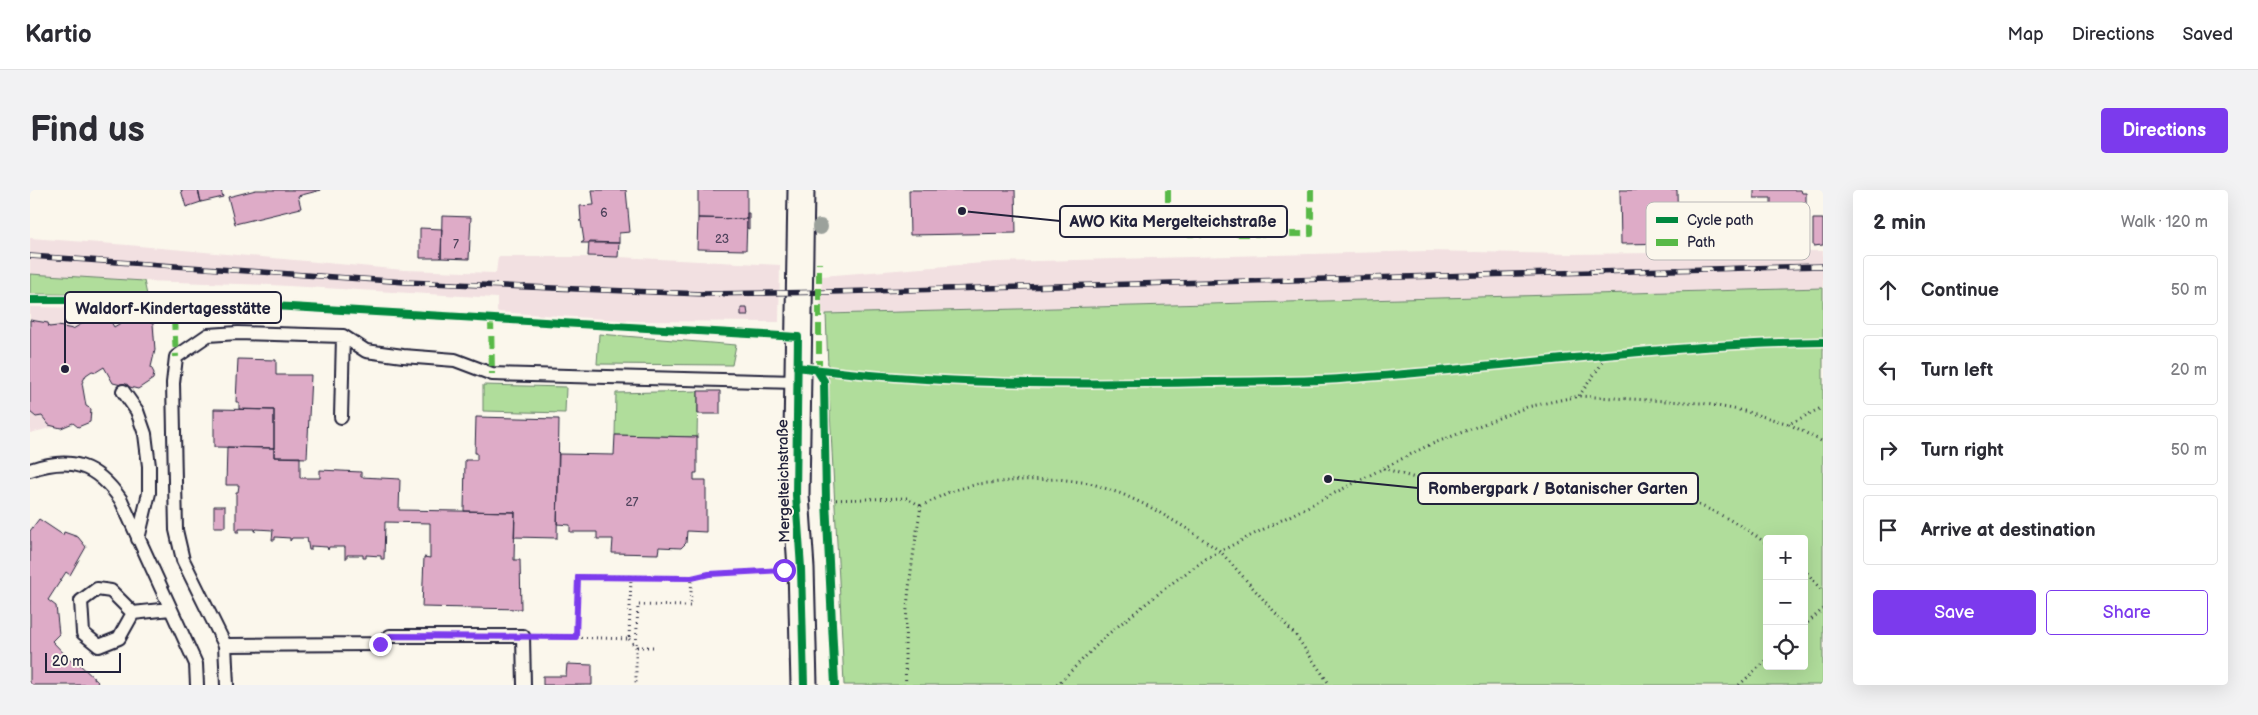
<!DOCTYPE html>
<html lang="en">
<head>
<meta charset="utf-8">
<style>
  :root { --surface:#fff; --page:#f2f2f3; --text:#2b2b33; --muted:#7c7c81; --line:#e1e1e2; --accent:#7c3aed }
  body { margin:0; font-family:"Balsamiq Sans",sans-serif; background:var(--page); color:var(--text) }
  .controls { position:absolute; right:15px; bottom:15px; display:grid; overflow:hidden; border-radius:5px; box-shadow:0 5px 20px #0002 }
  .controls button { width:45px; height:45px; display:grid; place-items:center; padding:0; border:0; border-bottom:1px solid var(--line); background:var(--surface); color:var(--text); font:25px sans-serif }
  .scale { position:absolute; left:15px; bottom:12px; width:76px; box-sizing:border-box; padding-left:5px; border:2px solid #22223b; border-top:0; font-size:14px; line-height:18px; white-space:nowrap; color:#22223b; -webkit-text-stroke:4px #fbf7ec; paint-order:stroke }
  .stop { position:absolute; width:15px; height:15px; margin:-11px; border:4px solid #7c3aed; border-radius:50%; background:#fff }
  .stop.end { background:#7c3aed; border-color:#fff; box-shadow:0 1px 5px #0008 }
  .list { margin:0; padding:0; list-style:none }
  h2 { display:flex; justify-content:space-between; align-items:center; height:65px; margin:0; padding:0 20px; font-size:21px }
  h2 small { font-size:16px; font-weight:400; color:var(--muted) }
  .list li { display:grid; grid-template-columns:32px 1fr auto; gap:15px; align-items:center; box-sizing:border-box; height:70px; margin:0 10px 10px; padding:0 10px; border:1px solid var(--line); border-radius:5px }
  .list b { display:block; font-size:19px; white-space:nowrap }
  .list em { font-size:16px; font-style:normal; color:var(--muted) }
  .actions { display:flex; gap:10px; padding:15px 20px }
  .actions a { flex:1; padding:11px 0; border:1px solid var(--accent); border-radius:5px; text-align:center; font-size:18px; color:var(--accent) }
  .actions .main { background:var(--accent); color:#fff }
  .icon { flex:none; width:28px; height:28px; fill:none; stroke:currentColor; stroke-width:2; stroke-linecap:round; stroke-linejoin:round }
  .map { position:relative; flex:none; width:1793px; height:495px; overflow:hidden; border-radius:5px }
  header { display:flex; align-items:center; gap:30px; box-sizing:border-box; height:70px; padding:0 25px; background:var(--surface); border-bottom:1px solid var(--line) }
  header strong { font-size:24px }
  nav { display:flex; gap:28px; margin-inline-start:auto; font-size:18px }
  .intro { display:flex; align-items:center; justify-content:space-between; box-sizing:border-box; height:120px; padding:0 30px }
  h1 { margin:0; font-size:35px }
  .button { padding:12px 22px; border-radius:5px; background:var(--accent); color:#fff; font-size:18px; font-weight:700 }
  main { display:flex; gap:30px; padding:0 30px }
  aside { flex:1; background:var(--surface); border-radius:5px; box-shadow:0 5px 20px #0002 }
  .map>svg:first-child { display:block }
  .built { fill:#f2e0e1 }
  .green { fill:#b0dd9b; stroke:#69806b; fill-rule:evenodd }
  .building { fill:#deabc7; stroke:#22223b }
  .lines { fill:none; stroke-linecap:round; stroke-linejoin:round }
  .lane-casing { stroke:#22223b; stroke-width:16 }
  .street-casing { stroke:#22223b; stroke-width:29 }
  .path { stroke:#22223b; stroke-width:3; stroke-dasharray:1 4; stroke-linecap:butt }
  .lane { stroke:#fbf7ec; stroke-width:12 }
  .street { stroke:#fbf7ec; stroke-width:25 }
  .rail-casing { stroke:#22223b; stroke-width:5.5 }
  .rail { stroke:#fbf7ec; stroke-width:4; stroke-dasharray:11; stroke-linecap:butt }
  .quiet { stroke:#58b947; stroke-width:6; stroke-dasharray:12 6; stroke-linecap:butt }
  .cycleway-casing { stroke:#fbf7ec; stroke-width:11 }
  .cycleway { stroke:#00873e; stroke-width:8 }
  .tree { fill:#9ba19b }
  .route { stroke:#7c3aed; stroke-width:6 }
  .labels { text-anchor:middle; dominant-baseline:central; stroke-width:4; stroke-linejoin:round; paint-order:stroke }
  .number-label { font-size:12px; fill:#51445e }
  .street-label { font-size:15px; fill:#22223b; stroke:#fbf7ec }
  .key { fill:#fbf7ec; stroke:#bab7b7; stroke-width:1 }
  .key-label { font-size:14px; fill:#22223b }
  .leader { fill:none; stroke:#22223b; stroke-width:2 }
  .callout-dot { fill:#22223b; stroke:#fbf7ec; stroke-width:2 }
  .callout { fill:#fbf7ec; stroke:#22223b; stroke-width:2 }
  .callout-label { font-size:16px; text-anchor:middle; font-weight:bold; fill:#22223b }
</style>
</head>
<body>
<header>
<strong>Kartio</strong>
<nav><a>Map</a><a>Directions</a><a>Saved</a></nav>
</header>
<div class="intro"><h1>Find us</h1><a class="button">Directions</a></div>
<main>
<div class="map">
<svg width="1793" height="495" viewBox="0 0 1793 495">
  <rect width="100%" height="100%" fill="#fbf7ec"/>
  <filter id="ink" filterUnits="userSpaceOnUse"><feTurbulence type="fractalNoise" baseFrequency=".02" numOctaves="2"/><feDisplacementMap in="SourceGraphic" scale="10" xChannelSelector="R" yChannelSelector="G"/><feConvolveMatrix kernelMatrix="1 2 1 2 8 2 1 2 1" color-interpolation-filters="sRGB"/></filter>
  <g filter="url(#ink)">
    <path class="built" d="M0,48l98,7 276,25 92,3 2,-16h120l162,8 -1,57 -143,-1 -139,-9v-14l-226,-13 -127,-4 -114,-7z
      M1397,61l142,3 254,-3v37l-1003,26 2,-38 174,-14z
      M0,117l125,2v41l-4,17 3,6 -1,6 -40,4 -9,-15 -8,4 -4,-1 -6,4 -4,8 4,23 5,3 -1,13 -12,5 -5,-4 -12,5 -7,-1 -24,6z"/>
    <path class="green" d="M0,84l114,7 3,14 -117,-1z
      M1793,98v397h-979c-5,-124 -14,-247 -18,-371zM1737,349h37v127h-37z
      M569,144l137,11 -4,20 -135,-1z
      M453,195l83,2 -1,26 -82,-2z
      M668,201l-1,46 -82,-2 1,-42z"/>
    <path class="building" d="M151,0h17l3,12 -15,5z
      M168,0h23l2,7 -22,5z
      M226,0h65l-23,6 3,12 -66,16 -7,-27z
      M562,0h34l4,42 -11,1v10h-38l3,-2 -3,-20h-2l2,-1 -1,-14 14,-1z
      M668,0h49v29l-49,-1z
      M879,0h106l1,43 -106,2z
      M1590,0h57l1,53 -57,1z
      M1724,0h47l1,3h4v29h-4v14l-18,1v-4l-33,1v-25h20v-11h-17z
      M717,23h2v16l-2,-1z
      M412,26l29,1 -2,42 -28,-1z
      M668,28l49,1 -1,31 -49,-1z
      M1783,29h10v26l-10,1z
      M390,38l22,1 -1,29h-21z
      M559,52l30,1 -1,14 -30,-1z
      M711,118h6l1,7h-7z
      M63,127l18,5 3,5 15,-9h12l12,6 2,26 -4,17 3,6 -1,6 -15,10 -25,-6 -9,-16 -8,5 -4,-1 -6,4 -4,8 4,23 5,3 -1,13 -12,5 -5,-4 -12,5 -12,-3 -7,-9 -6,1 -6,-5v-92l18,3 1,4 9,-1 15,3z
      M208,169l38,1v15h35l-4,83 -33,-1v-47l-35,-1v-7h-3z
      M668,201h22v23h-22z
      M184,219l60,1v38l-60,-1z
      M446,227l83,2 -2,119 -43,-1 1,-25 -51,-1 1,-51h12v-7h-2z
      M585,245l82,2v36h-3v7h12v52l-19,-1 -1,12 -5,5 -22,-1 -1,7 -46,-1 1,-14h-16v-7h-27v-7l-13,-1 2,-70 55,1z
      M197,257l47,1v9h26v21h20v-8l41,2v5l39,2 -1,31 116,2 -1,48h6l1,49 -99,-2 2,-50 6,1v-35l-45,-1 -1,37h-3v-3l-15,-1v3h-3v-3h-16v3h-2v-11h-16l-1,3 -1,-3 -16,-1v4h-2l-2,-12h-15l-2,3v-3l-15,-1v3h-3l1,-10 -17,-1 -1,3v-3h-16v3h-3v-40h2l1,-7h-13z
      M184,316h11v21h-11z
      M9,329l24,16 1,-3 14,5 8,10 -16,28 -4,-3 -18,28 8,6 3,28 -7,7 21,22 3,-2 22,21 -2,3h-66v-154z
      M537,474l25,1v20h-49v-9h23z"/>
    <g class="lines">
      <defs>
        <path id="lane" d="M93,201l14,20 8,23 4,32v27l-11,46
          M311,227l2,-81
          M0,280c41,-14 66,-6 91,30l75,164 1,21
          M103,423l-14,25 -20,8 -16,-13 -2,-32 16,-12 14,2 22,22 37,-4
          M195,455l155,-1 10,-8h133l1,49
          M197,495l-2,-40 -42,-85 -7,-30 -3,-147 3,-26 32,-22 30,-2 105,3 23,15 37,5 52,4 37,14 305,8"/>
        <path id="street" d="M771,0l-5,305 5,73 3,117"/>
      </defs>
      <use href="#lane" class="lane-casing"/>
      <use href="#street" class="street-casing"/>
      <path class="path" d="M1549,206l29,-41
        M1759,234l34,18
        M1353,278l35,11 87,7 151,6c41,9 78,27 111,52
        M796,310l81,-2 14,8
        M1774,379l19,23
        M1774,436l19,-17
        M511,446l88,3 2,-62 61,1 17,-4 68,-4
        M546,447l2,-60h53
        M599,449l7,8v38
        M623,457h-17l2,-42 52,1 2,-28
        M876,495c-4,-61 5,-119 15,-179l30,-15 27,-7 43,-4 37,-1 32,4 32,11 26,12 38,22 34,23 76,85 34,49
        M1027,495l51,-51 60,-48 39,-28 220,-112 100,-39 52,-11 122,7 43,8 45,13 34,-17
        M1709,495l28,-25"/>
      <use href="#lane" class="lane"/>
      <use href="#street" class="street"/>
      <defs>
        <path id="rail" d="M0,66l375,26 298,12 127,-2 993,-26"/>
      </defs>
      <use href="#rail" class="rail-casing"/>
      <use href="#rail" class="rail"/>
      <path class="quiet" d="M1138,0v30l5,14h138v-44
        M143,110l3,57
        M461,128l1,56
        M789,182v-109"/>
      <defs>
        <path id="cycleway" d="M0,110h143l625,37 -2,158 5,73 3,117
          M767,177c137,18 276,18 413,15 48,-1 96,0 144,-4 156,-11 312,-34 469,-36
          M787,180l7,11 2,119 9,185"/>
      </defs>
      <use href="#cycleway" class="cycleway-casing"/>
      <use href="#cycleway" class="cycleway"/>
    </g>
    <circle class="tree" cx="790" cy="37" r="8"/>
  </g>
  <g class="lines" filter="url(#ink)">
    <path class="route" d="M350,454l10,-8 186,1 2,-60 114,1 17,-4 75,-4"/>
  </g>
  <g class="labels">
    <g class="number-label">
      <text x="574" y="23">6</text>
      <text x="692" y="49">23</text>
      <text x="426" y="54">7</text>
      <text x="602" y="312">27</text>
    </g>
    <g class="street-label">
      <text transform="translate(754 291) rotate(-91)">Mergelteichstraße</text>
    </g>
  </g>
  <rect x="1616" y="12" width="164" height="58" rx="8" class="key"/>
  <rect x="1626" y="27" width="22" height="6" fill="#00873e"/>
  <rect x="1626" y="49" width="22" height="7" fill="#58b947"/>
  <g class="key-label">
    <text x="1657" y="35">Cycle path</text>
    <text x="1657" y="57">Path</text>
  </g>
  <path class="leader" d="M932 21L1030 31M35 179L35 118M1298 289L1388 298"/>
  <g class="callout-dot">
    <circle cx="932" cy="21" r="5"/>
    <circle cx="35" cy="179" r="5"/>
    <circle cx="1298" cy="289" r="5"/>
  </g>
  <g class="callout">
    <rect x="1030" y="16" width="227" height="31" rx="5"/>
    <rect x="35" y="102" width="216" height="31" rx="5"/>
    <rect x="1388" y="283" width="280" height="31" rx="5"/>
  </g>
  <g class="callout-label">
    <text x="1143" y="37">AWO Kita Mergelteichstraße</text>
    <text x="143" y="124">Waldorf-Kindertagesstätte</text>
    <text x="1528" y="304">Rombergpark / Botanischer Garten</text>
  </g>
</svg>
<div class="controls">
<button>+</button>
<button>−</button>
<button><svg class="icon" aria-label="locate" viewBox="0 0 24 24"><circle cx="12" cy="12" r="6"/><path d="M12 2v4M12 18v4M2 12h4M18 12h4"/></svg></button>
</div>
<div class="scale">20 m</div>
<div class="stop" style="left:754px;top:380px"></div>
<div class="stop end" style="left:350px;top:454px"></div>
</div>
<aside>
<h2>2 min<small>Walk · 120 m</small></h2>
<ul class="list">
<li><svg class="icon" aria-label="ahead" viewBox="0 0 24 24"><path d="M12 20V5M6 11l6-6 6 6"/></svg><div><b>Continue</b></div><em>50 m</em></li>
<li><svg class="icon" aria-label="left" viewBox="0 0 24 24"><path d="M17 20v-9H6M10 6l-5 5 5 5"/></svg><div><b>Turn left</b></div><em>20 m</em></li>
<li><svg class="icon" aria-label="right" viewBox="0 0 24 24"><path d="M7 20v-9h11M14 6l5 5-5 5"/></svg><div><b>Turn right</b></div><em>50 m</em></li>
<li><svg class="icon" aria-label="arrive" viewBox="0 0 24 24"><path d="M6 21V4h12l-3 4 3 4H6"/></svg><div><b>Arrive at destination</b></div></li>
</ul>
<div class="actions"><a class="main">Save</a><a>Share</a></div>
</aside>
</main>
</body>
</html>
